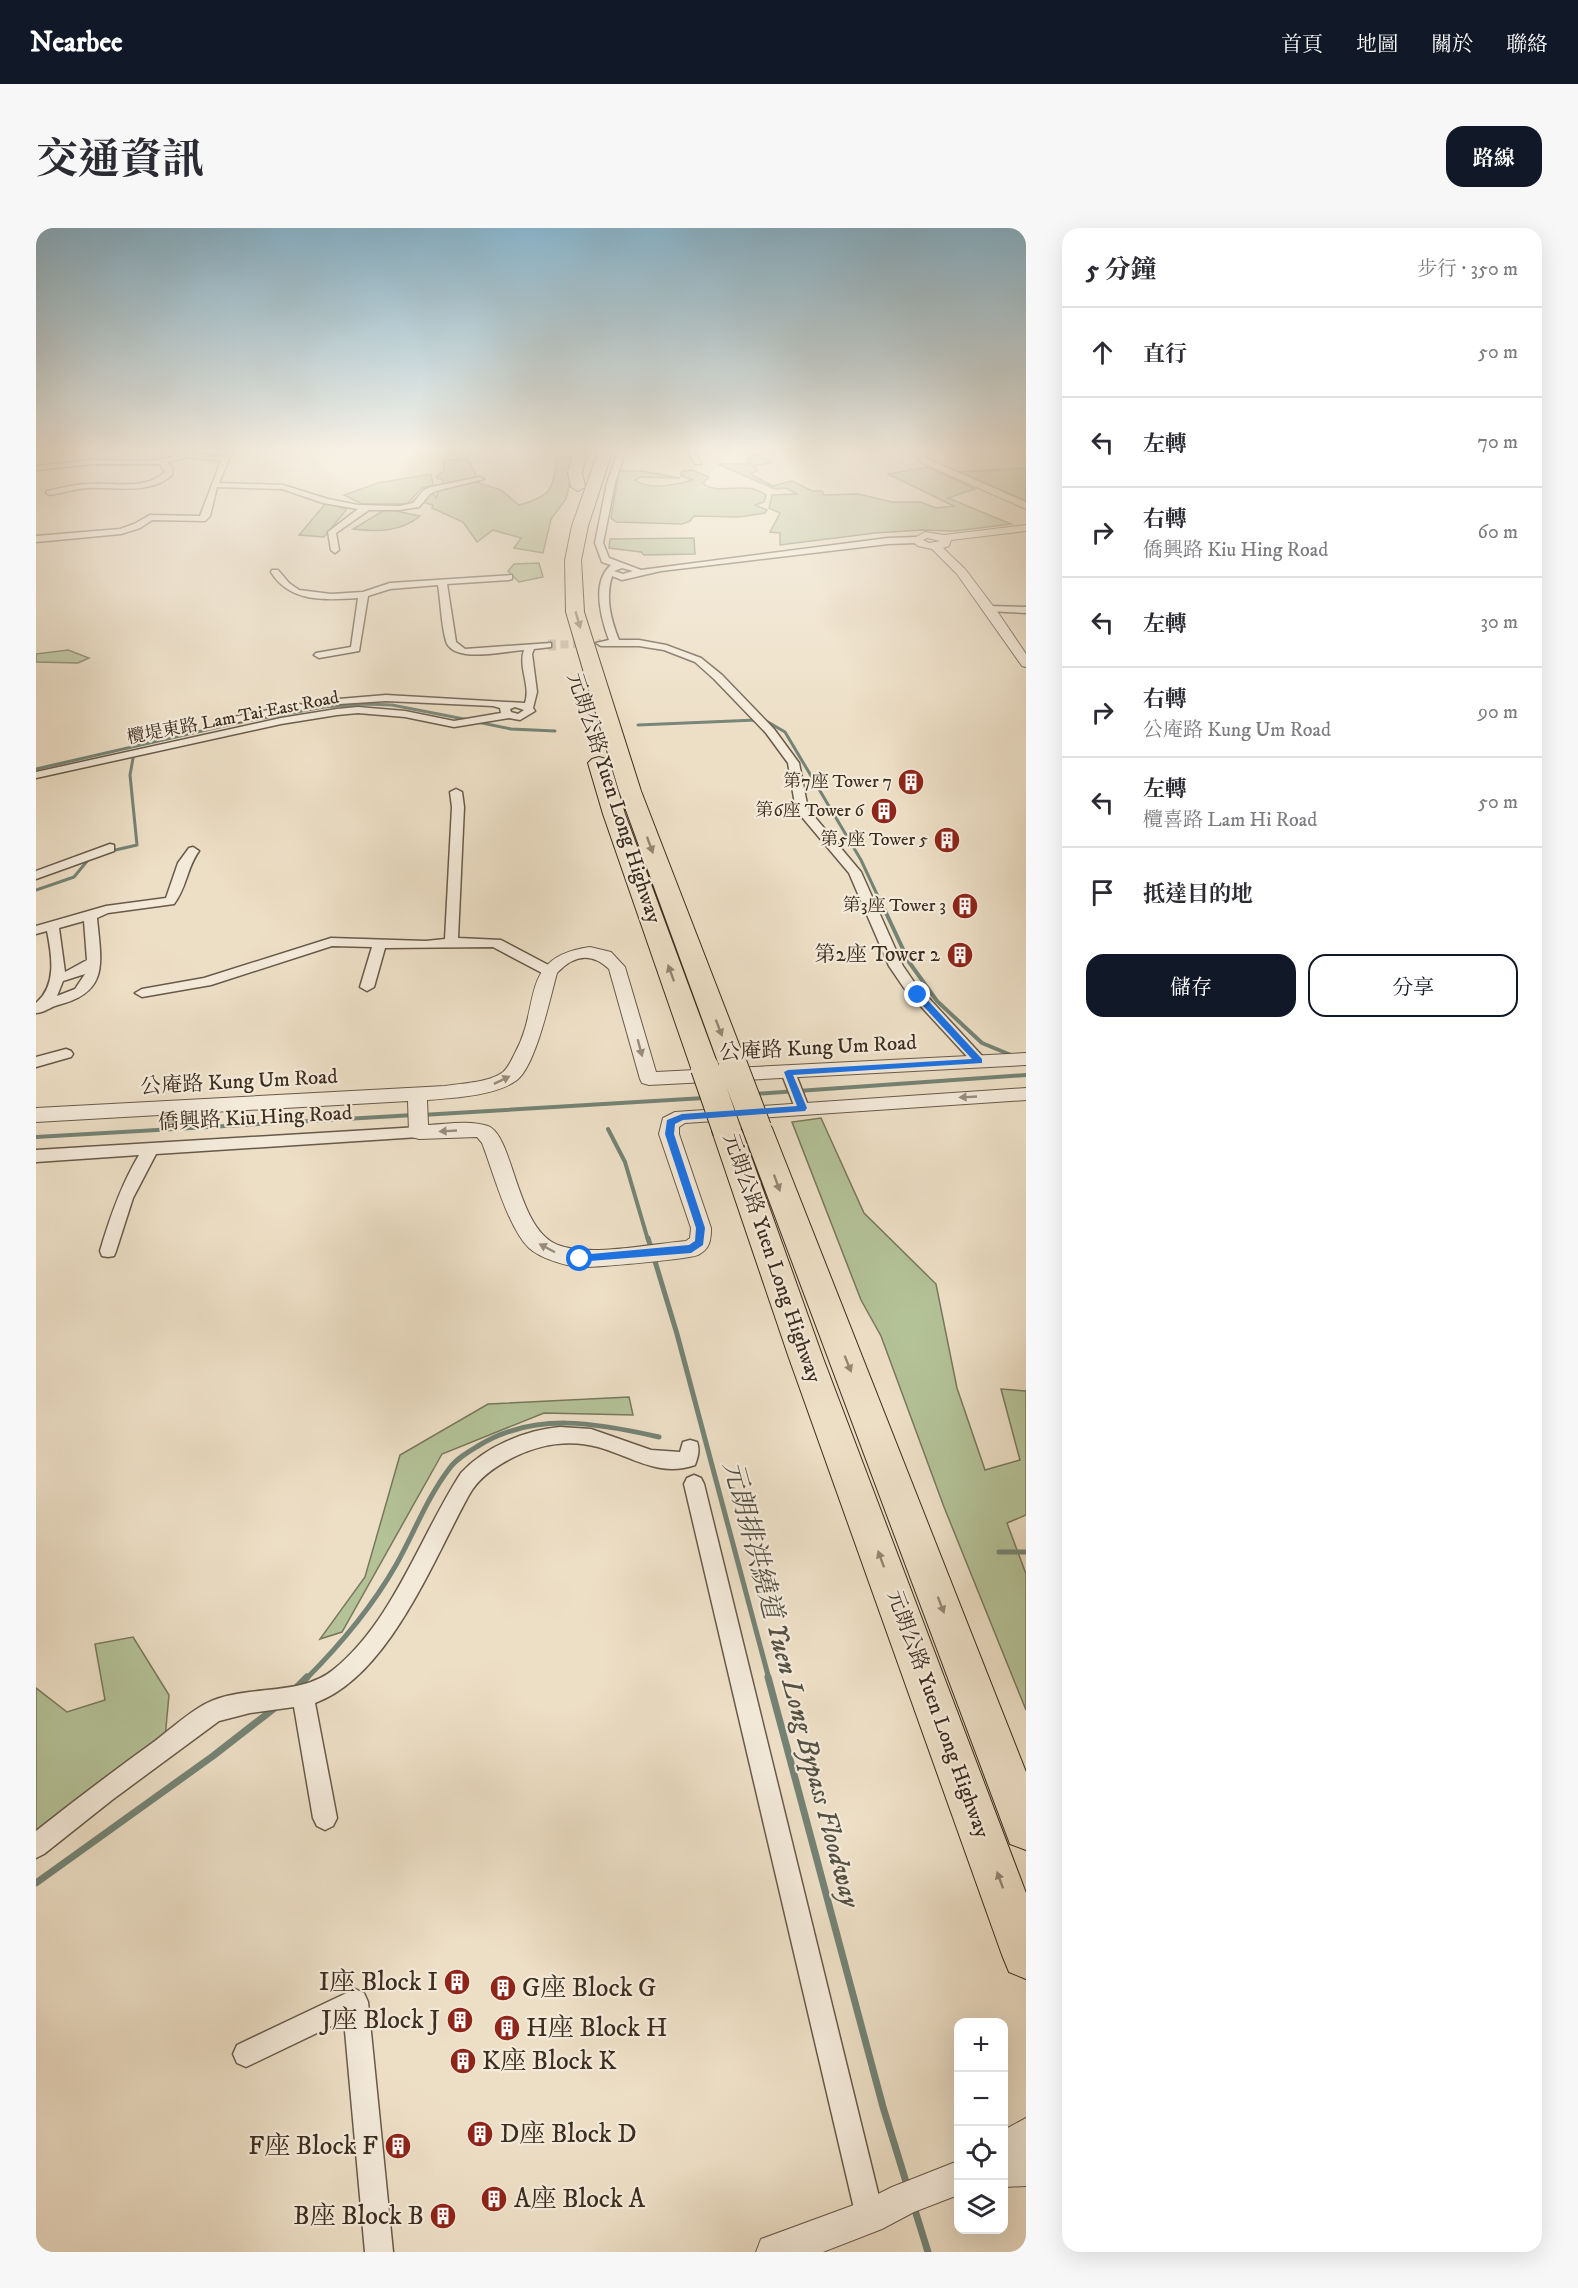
<!DOCTYPE html>
<html lang="zh-TW">
<head>
<meta charset="utf-8">
<style>
  :root { --surface:#fff; --page:#f7f7f7; --text:#2b2b33; --muted:#7c7c81; --line:#e1e1e2; --accent:#111827 }
  body { margin:0; font-family:"IM FELL DW Pica","Noto Serif TC",serif; background:var(--page); color:var(--text) }
  .controls { position:absolute; right:18px; bottom:18px; display:grid; overflow:hidden; border-radius:12px; box-shadow:0 6px 24px #0002 }
  .controls button { width:54px; height:54px; display:grid; place-items:center; padding:0; border:0; border-bottom:2px solid var(--line); background:var(--surface); color:var(--text); font:30px sans-serif }
  .stop { position:absolute; width:18px; height:18px; margin:-14px; border:4px solid #1a73e8; border-radius:50%; background:#fff }
  .stop.end { background:#1a73e8; border-color:#fff; box-shadow:0 2px 6px #0008 }
  .list { margin:0; padding:0; list-style:none }
  h2 { display:flex; justify-content:space-between; align-items:center; height:78px; margin:0; padding:0 24px; font-size:26px }
  h2 small { font-size:20px; font-weight:400; color:var(--muted) }
  .list li { display:grid; grid-template-columns:39px 1fr auto; gap:18px; align-items:center; box-sizing:border-box; height:90px; padding:0 24px; border-top:2px solid var(--line) }
  .list b { display:block; font-size:22px; white-space:nowrap }
  .list p { margin:0; font-size:20px; white-space:nowrap; color:var(--muted) }
  .list em { font-size:20px; font-style:normal; color:var(--muted) }
  .actions { display:flex; gap:12px; padding:18px 24px }
  .actions a { flex:1; padding:14px 0; border:2px solid var(--accent); border-radius:18px; text-align:center; font-size:21px; color:var(--accent) }
  .actions .main { background:var(--accent); color:#fff }
  .icon { flex:none; width:33px; height:33px; fill:none; stroke:currentColor; stroke-width:2; stroke-linecap:round; stroke-linejoin:round }
  .map { position:relative; flex:none; width:990px; height:2024px; overflow:hidden; border-radius:18px }
  header { display:flex; align-items:center; gap:36px; box-sizing:border-box; height:84px; padding:0 30px; background:var(--accent); color:#fff }
  header strong { font-size:28px }
  nav { display:flex; gap:33px; margin-inline-start:auto; font-size:21px }
  .intro { display:flex; align-items:center; justify-content:space-between; box-sizing:border-box; height:144px; padding:0 36px }
  h1 { margin:0; font-size:42px }
  .button { padding:15px 27px; border-radius:18px; background:var(--accent); color:#fff; font-size:21px; font-weight:700 }
  main { display:flex; gap:36px; padding:0 36px }
  aside { flex:1; background:var(--surface); border-radius:18px; box-shadow:0 6px 24px #0002 }
  .map>svg:first-child { display:block }
  .green { fill:#b4c298; stroke:#78785c; stroke-width:1.5 }
  .lines { fill:none; stroke-linecap:round; stroke-linejoin:round }
  .stream-far3 { stroke:#748375; stroke-width:3 }
  .stream-far2 { stroke:#748375; stroke-width:4 }
  .stream-far1 { stroke:#748375; stroke-width:5 }
  .stream { stroke:#748375; stroke-width:7 }
  .minor-tunnel-far1 { stroke:#cabba5; stroke-width:8; stroke-dasharray:8 4.5; stroke-linecap:butt }
  .minor-tunnel { stroke:#cabba5; stroke-width:11; stroke-dasharray:11 5; stroke-linecap:butt }
  .minor-casing { stroke:#685a49; stroke-width:3 }
  .tertiary-casing { stroke:#685a49; stroke-width:2 }
  .motorway-casing { stroke:#3c2d1f; stroke-width:2 }
  .minor { fill:#f3eada; fill-rule:evenodd }
  .tertiary { fill:#f3eada; fill-rule:evenodd }
  .motorway { fill:#eddfc6; fill-rule:evenodd }
  .motorway-bridge-casing { stroke:#3c2d1f; stroke-width:30; stroke-linecap:butt }
  .motorway-bridge { stroke:#eddfc6; stroke-width:28 }
  .oneway { fill:#948672 }
  .oneway2 { fill:#988c7c }
  .route { fill:#1a73e8 }
  .labels { text-anchor:middle; dominant-baseline:central; stroke-width:4.5; stroke-linejoin:round; paint-order:stroke }
  .far-street-label { font-size:18px; fill:#3c2d1f; stroke:#f3eada }
  .far-poi-label { font-size:18px; fill:#3c2d1f; stroke:#f3eada; text-anchor:end }
  .street-label { font-size:21px; fill:#3c2d1f; stroke:#f3eada }
  .poi-label { font-size:21px; fill:#3c2d1f; stroke:#f3eada; text-anchor:end }
  .near-poi-label { font-size:26px; fill:#3c2d1f; stroke:#f3eada; text-anchor:start }
  .near-water-label { font-size:27px; font-style:italic; fill:#545143; stroke:#f3eada }
</style>
</head>
<body>
<header>
<strong>Nearbee</strong>
<nav><a>首頁</a><a>地圖</a><a>關於</a><a>聯絡</a></nav>
</header>
<div class="intro"><h1>交通資訊</h1><a class="button">路線</a></div>
<main>
<div class="map">
<svg width="990" height="2024" viewBox="0 0 990 2024">
  <rect width="100%" height="100%" fill="#eddfc6"/>
  <filter id="stains"><feTurbulence type="fractalNoise" baseFrequency=".00333" numOctaves="4"/><feColorMatrix values="0 0 0 0 .2 0 0 0 0 .09 0 0 0 0 .02 0 0 0 .5 -.17"/></filter>
  <radialGradient id="worn" r=".72"><stop offset=".6" stop-color="#630" stop-opacity="0"/><stop offset="1" stop-color="#630" stop-opacity=".3"/></radialGradient>
  <path class="green" d="M724,226l11,9 -18,3 5,4 -8,4 23,12 19,-5 20,10h10l2,4 34,-1 34,8h28l16,6 18,-2 -66,-32 40,-7 47,22 -27,9 63,26 -56,7 -33,-1 -47,3 -95,12v-12l-10,-1 10,-19 -11,-5 3,-13 25,-1 -11,-6 -11,1 -57,-25h32l-3,-6z
    M540,228l-10,43 -15,20 -8,34 -29,-5 7,-10 -28,-8 -16,12 -14,-20 -31,-14 1,-3 -11,-3 10,-10 4,6 7,-18 -7,-2 8,-8v-10l24,-1 11,22 -3,1 25,8 18,15c33,-10 33,-14 38,-47z
    M990,240v33l-67,-29z
    M656,242l17,7 -6,6c10,11 35,2 50,6 5,1 9,4 13,6l-2,7 -9,3 12,5 -2,3 -26,4 -45,-1 -4,5 -8,3 -66,-2 -5,-4 8,-47h23l38,7 -39,-1 -6,3c14,11 44,4 58,0l-12,-4 1,-5z
    M395,246l2,11 -11,3 -15,16h-45l-18,-9 34,-12z
    M290,275l21,6 -23,28 -25,-2z
    M350,281l34,7c-19,16 -43,16 -67,13z
    M658,310l1,16 -51,1 -3,-3 -32,-4 1,-9z
    M503,335l4,14 -24,5 -11,-11 6,-7z
    M32,422l21,8 -11,5 -42,-1v-8z
    M785,890l43,95 72,71 21,104 28,82 35,-10 -19,-71 25,2v124l-19,8 19,51v136l-82,-203 -63,-171 -20,-36 -69,-178z
    M593,1169l4,18 -89,-2 -102,41 -100,178 -22,7 45,-62 35,-122 88,-51z
    M97,1409l36,58 -5,54 -128,90v-151l31,24 38,-12 -10,-56z"/>
  <g class="lines">
    <path class="stream-far3" d="M441,494l34,7 44,2
      M602,497l118,-5 12,2 17,10 76,128 20,43
      M0,541l205,-47 83,-15 42,-3 26,1 77,15
      M75,623l26,-6 -7,-70 4,-22
      M0,662l38,-13 14,-17 7,-3"/>
    <path class="stream-far2" d="M845,674l28,60 28,39 45,42 29,12
      M718,866l272,-19
      M386,887l282,-17
      M572,901l17,33 23,78
      M0,909l378,-22"/>
    <path class="stream-far1" d="M612,1010l29,96 92,345
      M963,1324h27
      M270,1451c34,-34 66,-72 90,-114 18,-32 31,-67 53,-96 7,-10 19,-17 29,-23 56,-35 120,-23 181,-9"/>
    <path class="stream" d="M732,1449l115,430 24,78
      M259,1461l12,-12
      M0,1655l177,-127 63,-49
      M878,1979l14,45"/>
    <path class="minor-tunnel-far1" d="M512,417l53,-2"/>
    <path class="minor-tunnel" d="M512,417h8"/>
    <defs>
      <path id="minor" d="M193,221h8l-8,10 -10,24 64,2 45,14 30,6 41,1 14,-3 11,-13 7,-3 49,-10 4,2 -48,12 -6,3 -11,13 -20,3h-30l-33,23 3,17 -4,3 -4,-3 -3,-18 30,-23 -35,-6 -41,-14 -65,-2 -7,29 -5,5 -53,-1 -12,8 -19,6 -85,8v-6l84,-7 14,-5 16,-9 50,1 21,-55 -31,-4 -23,5 5,5v8c-24,21 -56,11 -85,13 -13,1 -25,5 -37,7l-4,-2 1,-2c14,-3 28,-7 42,-7 25,-2 55,7 76,-12l-5,-8h-68l-56,6v-4l56,-6 60,1 38,-8 33,4z
        M583,221h7l-11,34 -12,60 6,15 32,12 247,-32 28,-1 4,3 -4,3 -28,1 -227,27 -39,9 -10,-4c-7,22 -1,44 7,64h20l27,5 35,13 21,17 52,54 25,34 9,46 53,63 42,94 11,16 70,76 2,3 -2,3h-10l-70,-76 -15,-22 -40,-93 -53,-63 -8,-47 -22,-30 -52,-54 -19,-17 -31,-12 -25,-4h-38l-5,-3 13,-3c-8,-22 -18,-58 2,-75l-9,-3 -7,-19 12,-60zM586,340l11,3 -10,3 -9,-3z
        M650,221h6l9,15h-6z
        M236,342h6l11,13 10,7 32,4 32,-2 27,-9 122,-8v4l-3,1 -62,4 9,58 9,7 86,-6v4l-17,2 -2,5 5,38 -4,16 2,3 -15,9 -11,-2 -55,9 -49,-10 -47,-4 -21,2 -56,9 -245,54v-6l245,-54 56,-9 21,-2 47,4 49,10 47,-8 -1,-5 -7,-2 -107,-5 -63,4v-4l4,-1 59,-5 139,8c6,-18 -7,-35 -1,-53 -19,1 -71,14 -78,-9 -5,-17 -5,-38 -8,-56l-48,4 -22,7 -9,55 -40,7 -5,-3 2,-2 35,-6 7,-49c-32,2 -68,5 -87,-26zM479,479l9,3 -6,4 -7,-2 -1,-3z
        M952,378l38,1v6l-41,-2v-4z
        M263,476l4,1v4l-70,14 -5,-3 5,-3z
        M420,561l6,3 2,15 -6,131 43,2 53,28 2,3 -2,3h-10l-51,-27 -108,1 -11,39 -7,4 -7,-4 12,-40 -40,-1 -121,39 -69,12 -7,-4 7,-4 62,-11 127,-40 95,3 19,-2 7,-132 -2,-15z
        M74,616l4,1v6l-78,28v-8z
        M157,619l6,4c-12,16 -12,36 -25,53l-66,9 -11,5c4,44 13,74 -39,87 -8,2 -14,8 -22,8v-10c21,-18 16,-47 11,-72l-11,3v-8l70,-20 60,-8 12,-35 11,-15zM48,693l3,39 -22,12 -6,-44zM49,746l-10,15 -18,7 6,-15z
        M30,821l5,2 2,3 -2,3 -35,10v-10z
        M752,839l7,5 14,36 -2,4h-10l-2,-4 -14,-36z
        M383,899l5,1 3,4 -3,4 -5,1 -263,17 -23,44 -17,53 -2,5 -6,1 -6,-1 -2,-5c10,-34 21,-66 39,-96l-103,7v-12z
        M524,1199l31,2 60,21 29,2 3,-10 7,-2 7,2c3,8 1,15 -2,23 -36,13 -64,-9 -97,-18 -28,-8 -58,-3 -84,10 -18,9 -35,20 -45,38 -36,65 -80,181 -154,208l22,115 -4,8 -8,4 -8,-4 -4,-8 -19,-111 -44,6 -31,8 -107,79 -68,54 -8,4v-27c39,-31 79,-61 119,-90 17,-13 34,-29 52,-38 39,-19 93,-6 126,-33 60,-48 87,-134 128,-197 24,-26 64,-43 99,-46z
        M658,1247l7,3 3,6 180,733 -4,10 -10,4 -10,-4 -4,-10 -172,-733 3,-6z
        M319,1761l9,4 4,9 25,250h-28l-21,-232 -98,47 -9,-4 -4,-9 4,-9z"/>
      <path id="tertiary" d="M871,221h10l11,10 98,43v7l-104,-46z
        M990,297v6l-75,9 -2,6 -6,2 22,21 34,45 27,40v13l-4,-1 -65,-92 -25,-25 -14,-3 -7,-6 14,-8 19,3zM891,310l13,3h1l-12,2 -6,-3z
        M554,719l21,5 14,15 31,105 370,-19v12l-377,20 -7,-2 -2,-4 -31,-110c-18,-17 -35,-14 -52,4 -7,25 -21,92 -40,107 -21,16 -65,18 -90,20l1,25c19,-1 42,-5 60,1 26,10 28,103 70,119 32,12 93,-1 128,-4l4,-3 1,-10 -32,-94 4,-16 12,-6 351,-24v12l-341,23 -6,4v7l32,94c0,12 -1,21 -13,27 -7,4 -107,13 -118,12 -15,-1 -40,-9 -51,-19 -21,-20 -36,-77 -47,-105l-5,-6 -58,2 -7,-2 -3,-5 -1,-31 -372,21v-14l409,-22c18,-3 43,-3 58,-14 5,-4 9,-13 12,-19 27,-49 3,-96 75,-106z
        M990,1890v68l-22,1v-57z
        M922,1933v34l-44,17 -32,17 -59,23h-67l5,-13 101,-37 30,-15z"/>
      <path id="motorway" d="M539,221h14l-7,23 3,15 -7,4 -7,-4 -3,-15z
        M563,221h14l-25,77 -7,34 3,52 57,179 106,274 -4,7 -10,2 -10,-2 -4,-7 -100,-274 -53,-179 -1,-52 7,-34z
        M563,529l7,2 4,4 15,51 94,254 -4,7 -10,2 -10,-2 -4,-7 -88,-254 -15,-51 4,-4z
        M721,890l10,3 5,7 254,644v78l-16,-6 -6,-16 -262,-700 5,-7z
        M691,893l10,3 5,7 81,227 203,535v86l-17,-7 -7,-17 -213,-597 -77,-227 5,-7z"/>
    </defs>
    <use href="#minor" class="minor-casing"/>
    <use href="#tertiary" class="tertiary-casing"/>
    <use href="#motorway" class="motorway-casing"/>
    <use href="#minor" class="minor"/>
    <use href="#tertiary" class="tertiary"/>
    <use href="#motorway" class="motorway"/>
    <defs>
      <path id="motorway-bridge" d="M697,837l24,63
        M669,840l22,63"/>
    </defs>
    <use href="#motorway-bridge" class="motorway-bridge-casing"/>
    <use href="#motorway-bridge" class="motorway-bridge"/>
  </g>
  <defs><path id="oneway-solid" d="M-6-.8H1V-3.2L6.5 0L1 3.2V.8H-6Z" transform="scale(1.5)"/></defs>
  <g class="oneway">
    <use href="#oneway-solid" transform="translate(542 392) rotate(74)"/>
    <use href="#oneway-solid" transform="translate(614 617) rotate(70)"/>
    <use href="#oneway-solid" transform="translate(635 745) rotate(-110)"/>
    <use href="#oneway-solid" transform="translate(683 800) rotate(69)"/>
    <use href="#oneway-solid" transform="translate(741 955) rotate(70)"/>
    <use href="#oneway-solid" transform="translate(812 1136) rotate(68)"/>
    <use href="#oneway-solid" transform="translate(845 1331) rotate(-110)"/>
    <use href="#oneway-solid" transform="translate(905 1377) rotate(69)"/>
    <use href="#oneway-solid" transform="translate(964 1652) rotate(-110)"/>
  </g>
  <g class="oneway2">
    <use href="#oneway-solid" transform="translate(604 820) rotate(75)"/>
    <use href="#oneway-solid" transform="translate(466 852) rotate(-26)"/>
    <use href="#oneway-solid" transform="translate(932 869) rotate(177)"/>
    <use href="#oneway-solid" transform="translate(412 903) rotate(177)"/>
    <use href="#oneway-solid" transform="translate(511 1020) rotate(-152)"/>
  </g>
  <linearGradient id="sky" x2="0" y2="1"><stop stop-color="#89b8d1"/><stop offset="0.44" stop-color="#f7f1e5"/><stop offset="1" stop-color="#f7f1e5" stop-opacity="0"/></linearGradient>
  <rect width="990" height="504" fill="url(#sky)"/>
  <path class="route" d="M879,765h6l61,66v4l-189,12 14,33 -2,3 -122,9 -8,4 -1,10 31,94 -2,17 -12,8 -114,9v-6l3,-1 109,-10 6,-4 1,-13 -31,-94 2,-14 15,-6 115,-8 -13,-34 4,-2 184,-11 -57,-62z"/>
  <defs>
    <symbol id="building-disc" viewBox="-11 -11 22 22"><circle r="9.5" fill="#8f2418" stroke="#f3eada"/><path d="M-4-6H4V6H1V3H-1V6H-4ZM-2.5-4.3h1.7v1.8h-1.7ZM.8-4.3h1.7v1.8H.8ZM-2.5-1h1.7V.8h-1.7ZM.8-1h1.7V.8H.8Z" fill="#fff"/></symbol>
  </defs>
  <g fill-rule="evenodd">
    <use href="#building-disc" x="860" y="539" width="30" height="30"/>
    <use href="#building-disc" x="833" y="568" width="30" height="30"/>
    <use href="#building-disc" x="896" y="597" width="30" height="30"/>
    <use href="#building-disc" x="914" y="663" width="30" height="30"/>
    <use href="#building-disc" x="909" y="712" width="30" height="30"/>
    <use href="#building-disc" x="406" y="1739" width="30" height="30"/>
    <use href="#building-disc" x="452" y="1745" width="30" height="30"/>
    <use href="#building-disc" x="409" y="1777" width="30" height="30"/>
    <use href="#building-disc" x="456" y="1785" width="30" height="30"/>
    <use href="#building-disc" x="412" y="1818" width="30" height="30"/>
    <use href="#building-disc" x="429" y="1891" width="30" height="30"/>
    <use href="#building-disc" x="347" y="1903" width="30" height="30"/>
    <use href="#building-disc" x="443" y="1956" width="30" height="30"/>
    <use href="#building-disc" x="392" y="1973" width="30" height="30"/>
  </g>
  <g class="labels">
    <g class="far-street-label">
      <text transform="translate(197 490) rotate(-11)">欖堤東路 Lam Tai East Road</text>
    </g>
    <g class="far-poi-label">
      <text x="856" y="554">第7座 Tower 7</text>
      <text x="828" y="583">第6座 Tower 6</text>
      <text x="892" y="612">第5座 Tower 5</text>
      <text x="910" y="678">第3座 Tower 3</text>
    </g>
    <g class="street-label">
      <text transform="translate(578 570) rotate(72)">元朗公路 Yuen Long Highway</text>
      <text transform="translate(782 820) rotate(-3)">公庵路 Kung Um Road</text>
      <text transform="translate(203 854) rotate(-3)">公庵路 Kung Um Road</text>
      <text transform="translate(219 890) rotate(-3)">僑興路 Kiu Hing Road</text>
      <text transform="translate(736 1030) rotate(71)">元朗公路 Yuen Long Highway</text>
      <text transform="translate(902 1486) rotate(70)">元朗公路 Yuen Long Highway</text>
    </g>
    <g class="poi-label">
      <text x="904" y="727">第2座 Tower 2</text>
    </g>
    <g class="near-poi-label">
      <text x="402" y="1754" text-anchor="end">I座 Block I</text>
      <text x="486" y="1760">G座 Block G</text>
      <text x="404" y="1792" text-anchor="end">J座 Block J</text>
      <text x="490" y="1800">H座 Block H</text>
      <text x="446" y="1833">K座 Block K</text>
      <text x="464" y="1906">D座 Block D</text>
      <text x="342" y="1918" text-anchor="end">F座 Block F</text>
      <text x="478" y="1971">A座 Block A</text>
      <text x="388" y="1988" text-anchor="end">B座 Block B</text>
    </g>
    <g class="near-water-label">
      <text transform="translate(755 1456) rotate(75)">元朗排洪繞道 Yuen Long Bypass Floodway</text>
    </g>
  </g>
  <rect width="100%" height="100%" filter="url(#stains)"/>
  <rect width="100%" height="100%" fill="url(#worn)"/>
</svg>
<div class="controls">
<button>+</button>
<button>−</button>
<button><svg class="icon" aria-label="locate" viewBox="0 0 24 24"><circle cx="12" cy="12" r="6"/><path d="M12 2v4M12 18v4M2 12h4M18 12h4"/></svg></button>
<button><svg class="icon" aria-label="layers" viewBox="0 0 24 24"><path d="M12 4l9 5-9 5-9-5zM3 14l9 5 9-5"/></svg></button>
</div>
<div class="stop" style="left:544px;top:1031px"></div>
<div class="stop end" style="left:882px;top:767px"></div>
</div>
<aside>
<h2>5 分鐘<small>步行 · 350 m</small></h2>
<ul class="list">
<li><svg class="icon" aria-label="ahead" viewBox="0 0 24 24"><path d="M12 20V5M6 11l6-6 6 6"/></svg><div><b>直行</b></div><em>50 m</em></li>
<li><svg class="icon" aria-label="left" viewBox="0 0 24 24"><path d="M17 20v-9H6M10 6l-5 5 5 5"/></svg><div><b>左轉</b></div><em>70 m</em></li>
<li><svg class="icon" aria-label="right" viewBox="0 0 24 24"><path d="M7 20v-9h11M14 6l5 5-5 5"/></svg><div><b>右轉</b><p>僑興路 Kiu Hing Road</p></div><em>60 m</em></li>
<li><svg class="icon" aria-label="left" viewBox="0 0 24 24"><path d="M17 20v-9H6M10 6l-5 5 5 5"/></svg><div><b>左轉</b></div><em>30 m</em></li>
<li><svg class="icon" aria-label="right" viewBox="0 0 24 24"><path d="M7 20v-9h11M14 6l5 5-5 5"/></svg><div><b>右轉</b><p>公庵路 Kung Um Road</p></div><em>90 m</em></li>
<li><svg class="icon" aria-label="left" viewBox="0 0 24 24"><path d="M17 20v-9H6M10 6l-5 5 5 5"/></svg><div><b>左轉</b><p>欖喜路 Lam Hi Road</p></div><em>50 m</em></li>
<li><svg class="icon" aria-label="arrive" viewBox="0 0 24 24"><path d="M6 21V4h12l-3 4 3 4H6"/></svg><div><b>抵達目的地</b></div></li>
</ul>
<div class="actions"><a class="main">儲存</a><a>分享</a></div>
</aside>
</main>
</body>
</html>
